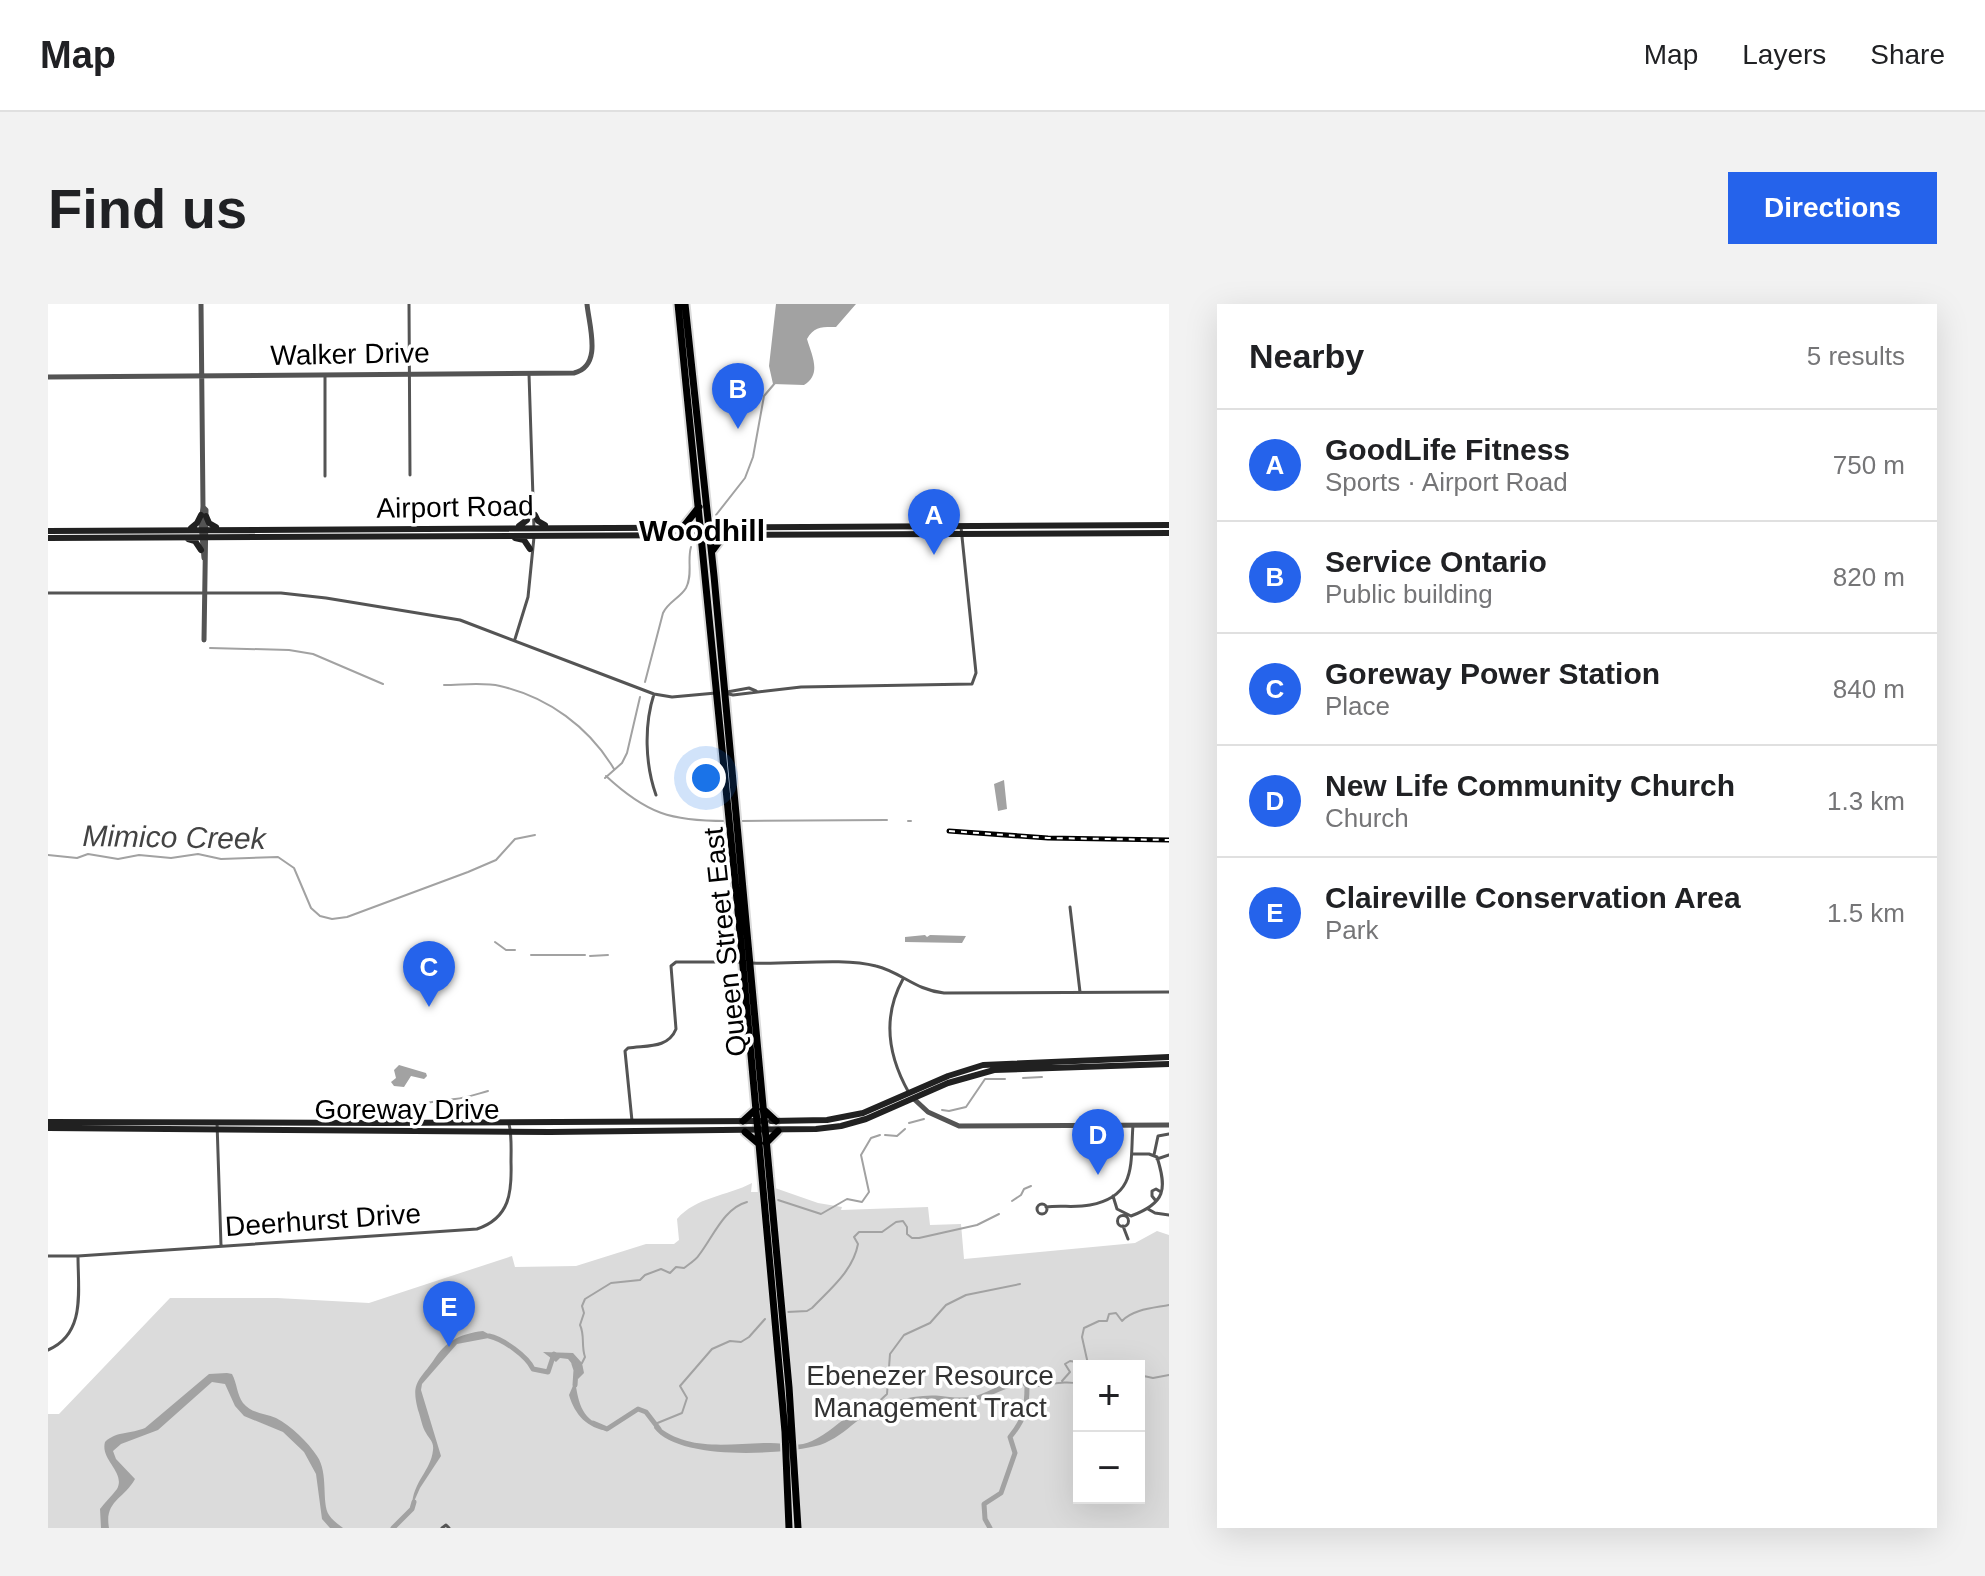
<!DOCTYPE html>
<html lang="en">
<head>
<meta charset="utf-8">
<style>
  :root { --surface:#fff; --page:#f2f2f2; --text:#202124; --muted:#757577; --line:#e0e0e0; --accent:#2563eb }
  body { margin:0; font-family:Arial,sans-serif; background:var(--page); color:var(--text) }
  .controls { position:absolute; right:24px; bottom:24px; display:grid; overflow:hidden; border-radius:0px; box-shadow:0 8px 32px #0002 }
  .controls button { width:72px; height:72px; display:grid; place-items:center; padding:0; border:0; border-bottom:2px solid var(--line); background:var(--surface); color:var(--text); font:40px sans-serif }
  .you { position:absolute; left:658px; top:474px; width:28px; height:28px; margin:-20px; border:6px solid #fff; border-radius:50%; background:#1a73e8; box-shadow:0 0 0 12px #1a73e833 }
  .badge { display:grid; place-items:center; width:52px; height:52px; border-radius:50%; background:var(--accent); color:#fff; font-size:26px; font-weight:700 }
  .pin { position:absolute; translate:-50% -66px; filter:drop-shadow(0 2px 4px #0008) }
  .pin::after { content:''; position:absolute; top:42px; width:28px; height:24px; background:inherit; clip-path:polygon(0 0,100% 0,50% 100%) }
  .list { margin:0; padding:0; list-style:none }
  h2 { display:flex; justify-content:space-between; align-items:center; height:104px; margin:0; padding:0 32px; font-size:34px }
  h2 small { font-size:26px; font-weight:400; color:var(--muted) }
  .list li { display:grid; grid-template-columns:52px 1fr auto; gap:24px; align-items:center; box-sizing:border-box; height:112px; padding:0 32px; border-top:2px solid var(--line) }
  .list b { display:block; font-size:30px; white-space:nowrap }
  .list p { margin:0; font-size:26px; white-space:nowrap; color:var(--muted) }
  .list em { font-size:26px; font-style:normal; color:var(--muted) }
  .map { position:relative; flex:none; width:1121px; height:1224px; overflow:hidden; border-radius:0px }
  header { display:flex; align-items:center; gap:48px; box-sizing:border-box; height:112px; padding:0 40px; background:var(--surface); border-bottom:2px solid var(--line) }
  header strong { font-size:38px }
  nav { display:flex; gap:44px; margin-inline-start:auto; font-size:28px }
  .intro { display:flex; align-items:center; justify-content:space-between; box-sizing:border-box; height:192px; padding:0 48px }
  h1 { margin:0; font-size:56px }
  .button { padding:20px 36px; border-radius:0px; background:var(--accent); color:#fff; font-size:28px; font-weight:700 }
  main { display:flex; gap:48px; padding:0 48px }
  aside { flex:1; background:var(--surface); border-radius:0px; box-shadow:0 8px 32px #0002 }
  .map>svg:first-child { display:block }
  .green { fill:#dbdbdb; fill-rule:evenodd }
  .water { fill:#a2a2a2 }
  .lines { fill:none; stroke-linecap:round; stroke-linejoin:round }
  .stream { stroke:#a2a2a2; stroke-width:2 }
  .river { stroke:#a2a2a2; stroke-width:5 }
  .primary-casing { stroke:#dbdbdb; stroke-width:11 }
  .minor { stroke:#545454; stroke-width:3 }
  .tertiary { stroke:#545454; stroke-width:5 }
  .secondary { stroke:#212121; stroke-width:6 }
  .primary { stroke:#000; stroke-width:7 }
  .rail-casing { stroke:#000; stroke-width:5 }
  .rail { stroke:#fff; stroke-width:2; stroke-dasharray:6; stroke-linecap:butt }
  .labels { text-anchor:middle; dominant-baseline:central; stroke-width:7; stroke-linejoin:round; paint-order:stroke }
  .street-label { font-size:28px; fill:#000; stroke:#fff }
  .park-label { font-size:28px; fill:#323232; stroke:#fff }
  .neighbourhood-label { font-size:30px; font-weight:bold; fill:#000; stroke:#fff }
  .water-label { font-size:30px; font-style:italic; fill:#434343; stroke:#fff }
</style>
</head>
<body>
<header>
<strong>Map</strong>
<nav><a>Map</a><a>Layers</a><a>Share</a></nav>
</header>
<div class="intro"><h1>Find us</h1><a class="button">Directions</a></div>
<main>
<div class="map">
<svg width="1121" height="1224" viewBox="0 0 1121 1224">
  <rect width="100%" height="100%" fill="#fff"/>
  <path class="green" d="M704,879l-1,9h8c10,112 25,224 27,336h-738v-114h11l111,-116h107l92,5 143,-47 3,11 61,-1 70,-22h28l5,-4 -2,-21c19,-22 50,-23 75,-36z
    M727,884l43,15 24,4 -1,3 87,-3 2,18 31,-1 3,35 171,-16 22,-12 12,4v293h-368l-2,-68zM1031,1062h60v132h-60z"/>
  <path class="water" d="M728,0h80l-20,23c-13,0 -22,-1 -29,12 5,17 15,35 -3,46l-31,-1 -4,-18z
    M956,476l3,29 -9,2 -4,-27z
    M877,631l2,2 3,-2 36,1 -4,7 -57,-1v-5z
    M351,761l27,8 1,3 -3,3 -13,-3 -7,11 -10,-1 -3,-4 5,-4 -2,-8z
    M435,1027l11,6 -37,7 -35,40 -1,6 20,66 -21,32 -8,18c1,-25 19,-35 21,-56 1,-8 -3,-10 -7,-17 -4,-6 -5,-15 -8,-23 -7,-27 0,-28 15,-49 13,-20 26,-27 50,-30z
    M495,1048l30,1 9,10 2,10 -6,6 -1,-9 -9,-11 -8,-1 -4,4z
    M179,1069l5,1c5,9 5,21 11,29 9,11 22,10 33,15 15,8 32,24 41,38 12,17 4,47 12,59 3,5 9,9 14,13h-13l-8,-9 -6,-45 -12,-22 -21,-20 -39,-16 -9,-10 -10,-22 -13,-2 -54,48 -37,14 -8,7 3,8 19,20c-11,20 -31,22 -26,49h-8l-1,-19c5,-7 12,-13 17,-20 9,-17 -17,-29 -12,-47 11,-11 26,-8 40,-14l64,-54z
    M527,1077c4,23 6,39 34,48l-1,2c-21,-3 -33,-16 -39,-36z
    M836,1101l6,2c-11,4 -25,8 -34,15 -11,9 -22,18 -36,23 -37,10 -142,16 -166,-17l1,-4c33,29 75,19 115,19 15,0 27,5 42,-2 16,-7 27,-20 42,-28 10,-5 20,-5 30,-8z"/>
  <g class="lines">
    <path class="stream" d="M668,211l29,-37 8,-21 11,-61 11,-13
      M162,344l79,2 24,4 70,30
      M597,378l18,-69c5,-11 17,-15 23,-25 7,-13 1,-28 5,-41
      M396,381c18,0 39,-3 56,1 48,11 89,41 114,83
      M558,472c41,38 65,45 120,45
      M557,474l17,-15 5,-10 13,-56
      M692,517l147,-1
      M860,517h3
      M0,551l29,3 11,-4 30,5 21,-4 32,3 27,-4 23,5 57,-2 16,11 17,40 9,8 12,3 15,-2 121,-45 28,-12 19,-21 20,-4
      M447,638l11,8h9
      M483,651h54
      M542,652l18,-1
      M975,774l19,-1
      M894,806l7,1 17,-4 19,-28h20
      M351,814c17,-17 33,-16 56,-19 11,-1 22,-5 33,-8
      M861,819l15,-4
      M837,831l12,1 8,-7
      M730,896l43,14 26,-15 15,3 7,-10 -8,-37 10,-17 9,-3
      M964,897l9,-6 3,-6 7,-3
      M739,1008l20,-1 5,-3c18,-19 41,-37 46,-64l-4,-7 5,-5h23l14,-10 7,-1 4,6v7l5,4h7l58,-13 22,-11
      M534,1059l3,-6c-4,-11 0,-22 -5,-32l4,-12 -2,-7 3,-7 26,-16 29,-3 5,-5 16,-6 9,4 6,-6 8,1c5,-4 12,-8 15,-13 14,-18 25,-47 48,-53
      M1091,1071l14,3 16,-3
      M1014,1077l8,-9 -5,-8 5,-3 18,3 -6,-27 2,-9 15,-7h8l2,-7 7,-1 6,8c11,-12 32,-13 47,-16
      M979,1082c18,2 34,-7 52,-2
      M824,1104l15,-14 3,-40 14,-19 26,-12 16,-18 20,-10 54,-11
      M607,1120l27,-11 5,-15 -7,-12 32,-37 18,-8 11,1 8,-5 16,-18"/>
    <path class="river" d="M441,1032c14,3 38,20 44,33l15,3 6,-18
      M526,1060l2,6 -1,15
      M831,1103c19,-4 38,-10 57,-9 14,1 24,4 38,1 17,-4 31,-16 49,-17l4,4c0,22 -2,33 -17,51l5,16 -14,40 -17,11 1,15 5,9
      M545,1119l14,6 31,-20 8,3 13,17
      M345,1224l19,-19 2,-7"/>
    <defs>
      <path id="primary" d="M630,0l59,596 48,532 4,96
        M637,0l29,272 75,811 9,141
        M636,222l15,-19
        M665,246l11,-15
        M715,805l13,12
        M695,817l12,-11
        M697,828l13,11
        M718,839l12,-12"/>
    </defs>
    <use href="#primary" class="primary-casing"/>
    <path class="minor" d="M361,0l1,171
      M481,70l5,155
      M277,72v100
      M0,289h233l45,5 134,22 194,74 18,3 44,-4
      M467,335l13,-42 6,-60
      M679,388l22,-4 7,3
      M677,389l8,2 68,-8 171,-3 4,-11 -15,-146
      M606,390c-10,31 -9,70 2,101
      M1022,603l10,85
      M703,659c37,2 91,-6 125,3 25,6 39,24 68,27l225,-1
      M855,675c-21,38 -15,77 6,114
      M584,817l-7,-70 3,-3c18,-3 40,1 48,-19l-5,-63 5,-4h64
      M169,818l4,124
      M1106,851l4,-19 11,-2
      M1109,855l12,-4
      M1065,892l4,13 14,7c35,-13 36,-27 26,-59l-8,-3h-16
      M1108,897l-4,-5v-5l4,-2 5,3
      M989 905a5 5 0 1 1 10 0a5 5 0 1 1-10 0Z
      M998,903c14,-2 30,1 44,-2 48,-9 40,-43 43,-80
      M1100,905l7,4 14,2
      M1069.5 917a5.5 5.5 0 1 1 11 0a5.5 5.5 0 1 1-11 0Z
      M1075,922l5,13
      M0,952h30l399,-27c33,-11 35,-37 34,-67 0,-13 1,-26 -2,-38
      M0,1046c38,-16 30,-59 30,-94
      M394,1224l4,-3 3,3"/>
    <path class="tertiary" d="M153,0l2,203 -2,17 3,34
      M0,73l526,-4c29,-7 15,-47 13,-69
      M155,203l3,3 -2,130
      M866,795l14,13 31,14 210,-1"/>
    <path class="secondary" d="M487,211l3,6 7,4
      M158,212l3,7 7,4
      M471,222l8,-6 2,-9
      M143,224l6,-5 4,-8
      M0,227l1121,-6
      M0,234l1121,-5
      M467,234l9,2 6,9
      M140,235l7,2 6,9
      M723,817l56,-1 36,-7 85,-37 35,-11 186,-8
      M0,818l333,1 379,-2
      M0,824l502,4 266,-3 25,-3 25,-7 82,-36 46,-13 175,-6"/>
    <use href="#primary" class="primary"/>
    <defs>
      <path id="rail" d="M901,527l99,7 121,2"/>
    </defs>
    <use href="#rail" class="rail-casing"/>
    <use href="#rail" class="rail"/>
  </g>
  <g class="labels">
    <g class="street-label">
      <text transform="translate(302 50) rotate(-1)">Walker Drive</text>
      <text transform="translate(407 203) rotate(-1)">Airport Road</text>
      <text transform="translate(677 638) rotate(-96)">Queen Street East</text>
      <text x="359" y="805">Goreway Drive</text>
      <text transform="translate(275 916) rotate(-4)">Deerhurst Drive</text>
    </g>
    <g class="park-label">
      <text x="882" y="1071">Ebenezer Resource<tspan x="882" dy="32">Management Tract</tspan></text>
    </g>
    <g class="neighbourhood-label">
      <text x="654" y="226">Woodhill</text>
    </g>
    <g class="water-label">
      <text transform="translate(126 533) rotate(1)">Mimico Creek</text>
    </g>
  </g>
</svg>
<div class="controls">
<button>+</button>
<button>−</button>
</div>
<div class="you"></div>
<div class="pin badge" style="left:886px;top:251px">A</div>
<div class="pin badge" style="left:690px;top:125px">B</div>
<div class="pin badge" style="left:381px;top:703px">C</div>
<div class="pin badge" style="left:1050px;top:871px">D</div>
<div class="pin badge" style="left:401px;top:1043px">E</div>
</div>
<aside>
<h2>Nearby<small>5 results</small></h2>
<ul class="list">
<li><span class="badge">A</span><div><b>GoodLife Fitness</b><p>Sports · Airport Road</p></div><em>750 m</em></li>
<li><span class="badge">B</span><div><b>Service Ontario</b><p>Public building</p></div><em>820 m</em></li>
<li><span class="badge">C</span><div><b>Goreway Power Station</b><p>Place</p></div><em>840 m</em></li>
<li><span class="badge">D</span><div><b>New Life Community Church</b><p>Church</p></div><em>1.3 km</em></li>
<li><span class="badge">E</span><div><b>Claireville Conservation Area</b><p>Park</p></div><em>1.5 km</em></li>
</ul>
</aside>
</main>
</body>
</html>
